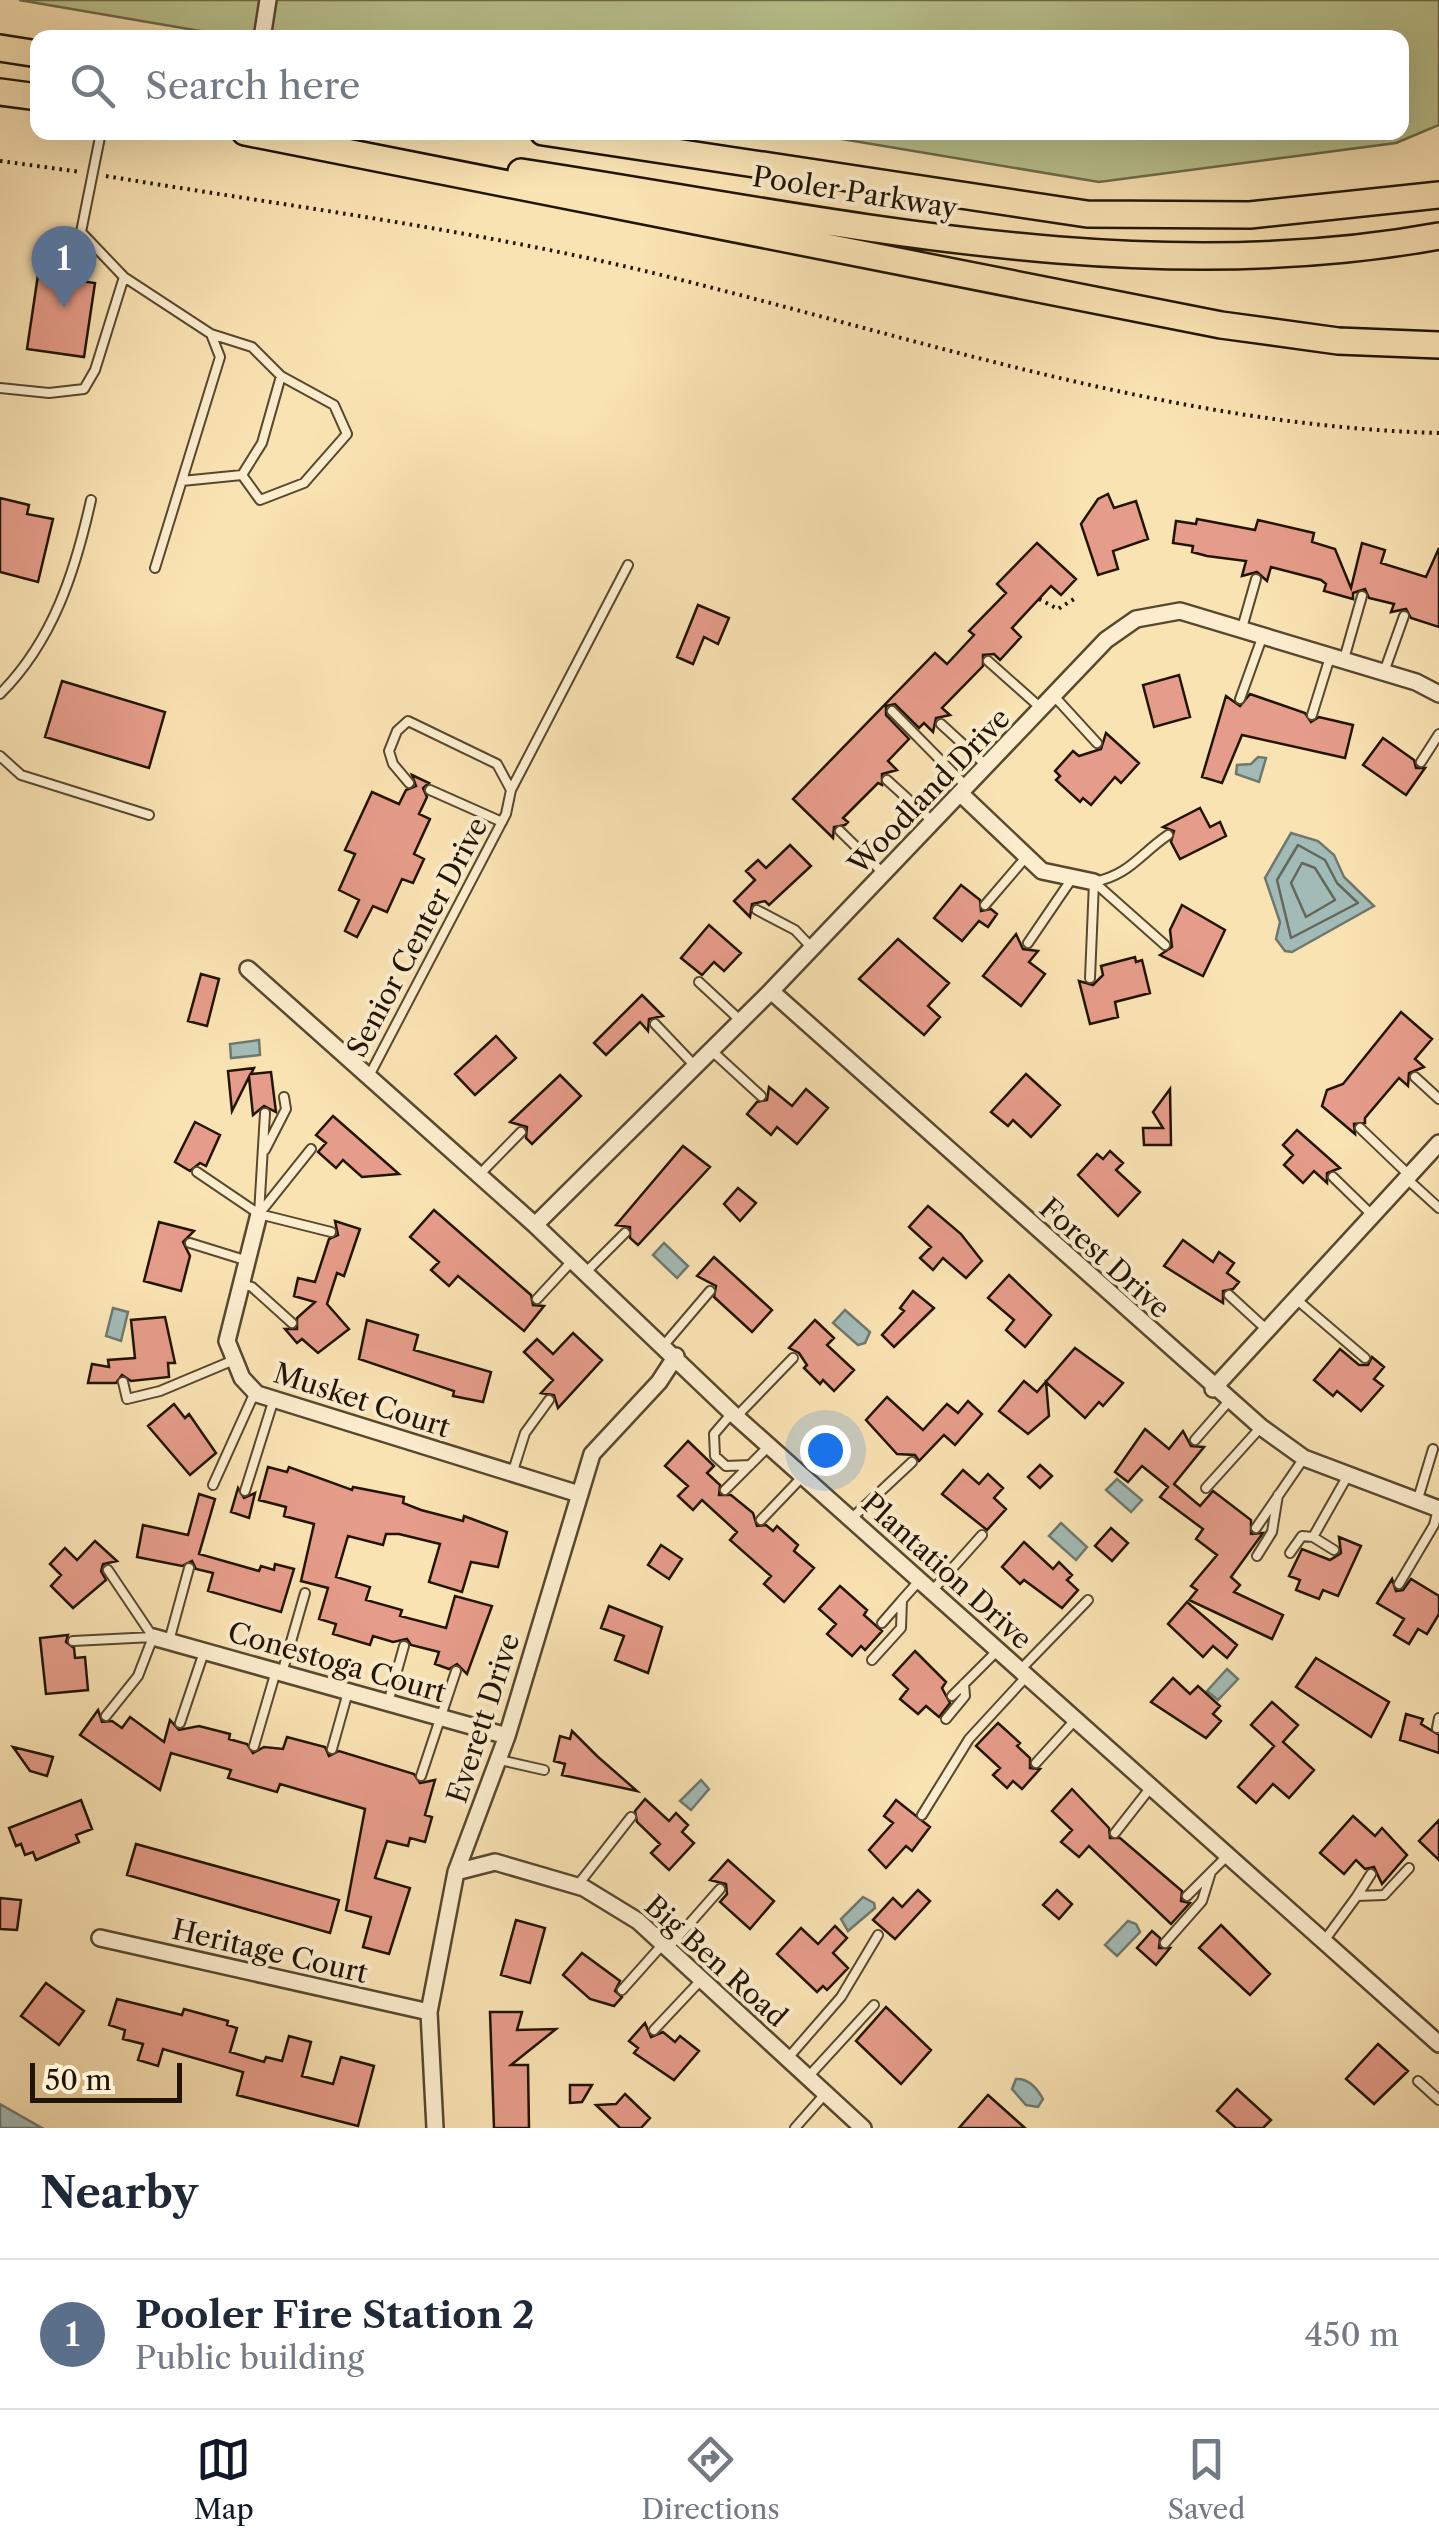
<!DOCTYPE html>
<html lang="en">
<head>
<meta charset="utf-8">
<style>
  :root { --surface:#fff; --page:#f2f2f3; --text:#1f2937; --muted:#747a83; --line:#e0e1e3; --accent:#111827 }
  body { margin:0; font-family:"Libre Caslon Text",serif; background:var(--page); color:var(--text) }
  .scale { position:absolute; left:30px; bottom:25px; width:152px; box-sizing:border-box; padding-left:10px; border:5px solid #211402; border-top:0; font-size:28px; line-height:35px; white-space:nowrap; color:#211402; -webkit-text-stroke:8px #fcedce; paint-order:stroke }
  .you { position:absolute; left:825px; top:1450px; width:35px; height:35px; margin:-25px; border:8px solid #fff; border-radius:50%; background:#1a73e8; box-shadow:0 0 0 15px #1a73e833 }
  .badge { display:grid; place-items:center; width:65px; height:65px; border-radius:50%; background:var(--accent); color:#fff; font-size:32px; font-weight:700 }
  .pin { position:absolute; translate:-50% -82px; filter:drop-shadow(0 2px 5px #0008) }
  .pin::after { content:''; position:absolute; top:52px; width:35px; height:30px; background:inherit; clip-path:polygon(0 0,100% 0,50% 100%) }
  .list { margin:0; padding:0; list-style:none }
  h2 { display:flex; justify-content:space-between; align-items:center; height:130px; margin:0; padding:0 40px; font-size:42px }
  h2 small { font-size:32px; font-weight:400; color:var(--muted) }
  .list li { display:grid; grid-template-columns:65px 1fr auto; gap:30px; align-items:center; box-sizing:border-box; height:150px; padding:0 40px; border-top:2px solid var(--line) }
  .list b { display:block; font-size:38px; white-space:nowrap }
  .list p { margin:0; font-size:32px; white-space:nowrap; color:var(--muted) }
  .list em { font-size:32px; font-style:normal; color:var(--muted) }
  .icon { flex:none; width:55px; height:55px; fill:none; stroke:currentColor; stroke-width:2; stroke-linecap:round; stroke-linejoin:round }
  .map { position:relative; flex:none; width:1439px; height:2128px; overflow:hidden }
  .search { position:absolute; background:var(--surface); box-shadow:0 10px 40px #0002; left:30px; right:30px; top:30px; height:110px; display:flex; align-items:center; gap:25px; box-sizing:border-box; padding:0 35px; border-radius:20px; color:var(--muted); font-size:38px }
  .sheet { height:280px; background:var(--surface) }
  nav { display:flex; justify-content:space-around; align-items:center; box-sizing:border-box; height:140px; border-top:2px solid var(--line); background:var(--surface); font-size:28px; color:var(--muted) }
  nav a { display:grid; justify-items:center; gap:5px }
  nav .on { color:var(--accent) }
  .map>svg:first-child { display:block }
  .green { fill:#bbc48f; stroke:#6e6c48; stroke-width:2.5 }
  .water { fill:#a3bbb7; stroke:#6f786f; stroke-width:2.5 }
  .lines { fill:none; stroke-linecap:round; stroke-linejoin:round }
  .shore { stroke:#62685c; stroke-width:2.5 }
  .building { fill:#e69c8a; stroke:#211402; stroke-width:2.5 }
  .service-casing { stroke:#57482e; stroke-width:12 }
  .minor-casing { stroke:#57482e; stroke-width:20 }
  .primary-casing { stroke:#211402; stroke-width:30 }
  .path { stroke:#211402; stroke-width:4; stroke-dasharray:2.5 5; stroke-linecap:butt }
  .service { stroke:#fcedce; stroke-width:8 }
  .minor { stroke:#fcedce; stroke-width:15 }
  .primary { stroke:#fae3b3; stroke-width:25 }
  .labels { text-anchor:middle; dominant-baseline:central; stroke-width:8; stroke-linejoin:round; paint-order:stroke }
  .street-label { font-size:28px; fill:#211402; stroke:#fcedce }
</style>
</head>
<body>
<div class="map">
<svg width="1439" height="2128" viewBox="0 0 1439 2128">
  <rect width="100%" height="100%" fill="#fae3b3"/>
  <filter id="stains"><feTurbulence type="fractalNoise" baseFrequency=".002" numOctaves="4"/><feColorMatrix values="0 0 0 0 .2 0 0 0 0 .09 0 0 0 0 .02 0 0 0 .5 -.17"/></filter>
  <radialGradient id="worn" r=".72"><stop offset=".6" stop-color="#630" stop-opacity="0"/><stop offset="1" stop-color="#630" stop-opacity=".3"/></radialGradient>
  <path class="green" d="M19,0h1420v125l-43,18 -297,39 -293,-49 596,-1v-94h-1161z"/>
  <path class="water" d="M1258,757l8,1 -7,24 -23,-8 1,-9 14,-1z
    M1291,833l27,8 16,14 10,22 30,29 -82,46 -7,-1 -9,-12 4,-17 -15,-44z
    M259,1040l1,15 -29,3 -1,-14z
    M664,1243l24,23 -11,12 -24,-23z
    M113,1308l15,4 -7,29 -15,-5z
    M845,1310l25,22 -5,11 -7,2 -25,-22z
    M1117,1479l25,21 -11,12 -25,-22z
    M1061,1523l26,24 -11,13 -27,-24z
    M1227,1669l11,10 -20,21 -11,-9z
    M701,1780l8,9 -18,21 -11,-9z
    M863,1897l11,6 1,5 -27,23 -7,-12z
    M1128,1921l8,3 4,8 -23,24 -12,-11z
    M1016,2079c13,-1 21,9 27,20l-5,8 -12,-2 -14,-16z
    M0,2104l42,24h-42z"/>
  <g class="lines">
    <path class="shore" d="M1298,845l27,15 12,23 21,20 -67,35 -14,-58z
      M1302,863l13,5 20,32 -29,17 -15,-34z"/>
  </g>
  <path class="building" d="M38,275l57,8 -11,74 -57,-8z
    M1108,494l6,14 22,-7 12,38 -35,12 5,18 -20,6 -17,-51 17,-25z
    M0,498l29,7 -2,9 26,5 -15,63 -38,-10z
    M1197,519l58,11 3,-10 56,13 -2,9 23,7 16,39 11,-45 23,7 -4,13 45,14 13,-29v79l-28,-9 -5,-9 -15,3 3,-8 -25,-6 -4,-9 -12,4v6l-29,-8 2,-7 -5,-4 -50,-13 -4,14 -10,-9 -15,4 4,-15 -39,-5 -15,-4 1,-6 -20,-3 3,-22 20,3z
    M1037,543l39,36 -15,16 -10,-9 -39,42 9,9 -21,23 -6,-6 -11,1v11l-41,42 8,7 -14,3 -3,14 -9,-9 -5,5 -24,-24 -9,2v9l23,24 -21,22 9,9 -15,4v11l-4,-2 -35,35 5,4 -3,3 -11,2 -1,11 -40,-39 142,-146 12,11 27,-29 -5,-4 37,-38 -9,-9z
    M698,605l31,13 -11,26 -14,-7 -11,27 -16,-7z
    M1179,675l11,42 -36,10 -11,-42z
    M62,681l103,31 -16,56 -104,-31z
    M1250,694l55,19 6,9 8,-5 34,8 -8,33 -103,-23 -20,48 -20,-6 24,-81 14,10z
    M1106,733l33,30 -18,20 -6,-6 -24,28 -8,-7 -3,4 -24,-22 4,-4 -5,-5 18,-20 6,5 22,-7z
    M1383,738l31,22 2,8h9l-19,27 -43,-30z
    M412,775l17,8 -6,5 4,9 -8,17 11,5 -16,35 10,5 -11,24 -11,-4 -15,33 -14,-6 -16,31 -12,-6 14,-31 -20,-10 16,-36 -10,-4 27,-58 27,12 7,-14 10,-4z
    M1200,808l10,19 10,-5 6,14 -46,23 -9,-17 3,-11 -11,-4z
    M790,845l21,21 -42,39 -4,-4 -13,3 -2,13 -16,-16 21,-21 -9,-9 12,-11 8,8z
    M961,885l19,15 1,11 10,-2 6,5 -9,13 -9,-6 -17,20 -28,-23z
    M1182,905l43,25 -22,46 -43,-21 12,-8 -2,-17z
    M709,925l32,28 -17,18 -10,-9 -12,13 -21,-17z
    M1016,934l7,15 15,2 -9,11 16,12 -24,32 -38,-30z
    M898,939l51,44 -21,23 12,11 -16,18 -65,-56z
    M1135,957l1,5 6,-2 8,33 -35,9 3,15 -28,7 -11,-43 14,4 10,-10 -2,-9z
    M201,974l18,5 -12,47 -19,-5z
    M642,995l21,21 -14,3 -1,12 -8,-9 -34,33 -12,-12z
    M1401,1012l31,27 -17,20 9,8 -15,6 -1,13 -9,-8 -34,40v5l-11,1 1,10 -33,-28 5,-16 16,-6z
    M496,1036l20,22 -41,37 -20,-21z
    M254,1068l-3,6 20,-2 5,40 -12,-6 -11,9 -4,-38 -17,34 -4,-40z
    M1026,1074l34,31 -29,32 -18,-17 -5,6 -17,-14z
    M560,1075l21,21 -49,48 -6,-6 1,-11 -17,-5z
    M769,1087l23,19 14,-17 22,19 -31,36 -20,-17 -6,8 -24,-21 10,-12 10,-2z
    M1170,1089l1,56h-27l-1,-17h20l-10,-16z
    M333,1116l66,58 -37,3 -19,-17 -7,8 -18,-16 8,-9 -10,-8z
    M195,1122l25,13 -14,31 -6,-3 -10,8 -15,-9z
    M1297,1130l43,38 -13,5v10l-13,-12 -11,12 -19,-18 9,-10 -10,-10z
    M683,1146l27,21 -72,78 -8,-7v-11l-14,-2z
    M1110,1151l13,12 -7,7 24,22 -22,24 -40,-41 19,-21 6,5z
    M738,1188l18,15 -16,18 -16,-17z
    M928,1206l33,28 21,27 -16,17 -23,-20 -10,12 -13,-12 11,-11 -22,-20z
    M434,1210l97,85 2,10 11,1 -20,25 -66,-55 -9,10 -18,-16 8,-8 -29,-25z
    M335,1221l25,8 -16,47 -7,-3 -10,31 22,25 -31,24 -16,-14 -5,4 -12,-14h12v-11l18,-16 -21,-6 4,-18 17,4 14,-43 9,-4z
    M159,1222l35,9 -11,11 7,14 -9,35 -37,-10z
    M1183,1240l30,22 6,-10 15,11 -7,10 12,9 -6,7 -10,2v12l-59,-37z
    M714,1257l58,53 -20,22 -38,-35 2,-11 -19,-10z
    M1009,1275l42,40 -26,32 -19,-17 8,-10 -26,-22z
    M913,1291l21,17 -40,39 -12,-12 22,-24 -4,-3z
    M165,1317l10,46h-7l1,14 -38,4 -9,-6 -6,8h-28l4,-19 17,3 -1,-7 27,-2 -4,-38z
    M367,1320l51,15 -4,15 77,22 -8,30 -30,-6 1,-5 -95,-32z
    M815,1320l19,18 -7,7 27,25 -20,21 -11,-11 -3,4 -16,-16 3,-3 -8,-12 -10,-5z
    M573,1333l29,27 -44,48 -4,-13 -13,-2 12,-13 -29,-28 13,-13 16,15z
    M1075,1348l48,35 -20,23 -4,-4 -14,16 -39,-36 3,34 -21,18 -29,-23 25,-30 13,11z
    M1340,1349l19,16h9l4,-8 12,10 -10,12 9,7 -22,25 -24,-20 -4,5 -19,-16z
    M887,1397l36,33 24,-26 11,9 10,-12 14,13 -27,31 -11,-10 -25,26 -4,-6 -18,-1 -31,-34z
    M174,1404l11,14 4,-4 27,39 -26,22 -42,-49z
    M1145,1429l24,20 14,-18 8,15 13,1 -30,37 26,22 13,-15 38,29v14l12,-1 -32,44 9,8 -6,7 49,23 -11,24 -83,-39 8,-10 -6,-4 26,-31 -21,-16 7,-10 -43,-32 8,-10 -26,-21 -14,16 -13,-10z
    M688,1441l26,25 -7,7 13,12 -1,10h12l22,18 4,13 9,-1 7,6 4,-5 21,19 -4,6 20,17 -30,34 -20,-18 7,-8 -41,-36 7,-8 -35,-32 -9,10 -15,-14 10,-10 -23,-20z
    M1040,1465l12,11 -12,12 -12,-11z
    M268,1467l19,5 2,-5 63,23 1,-3 51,10 -1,6 18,7 42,11 1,-5 43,16 -9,35 -27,-5 -9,30 -33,-10 11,-38 -41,-10h-13l-3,11 -35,-9 -12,41 34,10 -4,13 36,10 -2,6 46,12 9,-32 37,10 -25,68 -10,-10 -8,5 -14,-5 4,-12 -28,-7 -4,-6 -14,3 -20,-6 -3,9 -37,-11 3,-10 -17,-5 9,-31 -27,-7 13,-57 -30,-8 2,-9 -27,-7z
    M963,1470l16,14 9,-10 15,14 -9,10 12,11 -19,21 -45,-36z
    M238,1488l6,10 11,-5 -6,25 -18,-6z
    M199,1494l16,5 -16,55 60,17 2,-5 13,4 1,-6 19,5 -13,43 -73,-21 5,-18 -17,-4 -4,-8 -10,5 -45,-9 6,-32 45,10z
    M1111,1528l17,15 -16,18 -17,-15z
    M1339,1537l22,9 -23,50 -15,-6 -4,9 -23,-9 4,-10 -11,-4 13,-27 28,11 11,-7z
    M95,1541l22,20 -14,3 -2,7 5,9 -33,28 -22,-22 10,-11 -11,-11 15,-16 12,12z
    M1024,1542l29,27 6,-7 13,13 -5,5 11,10 -16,18 -38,-28 -4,4 -18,-17z
    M661,1545l21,14 -13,20 -21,-14z
    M1392,1579l4,12 7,-1 8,-11 28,17v18l-12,20 -9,-5 -9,15 -15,-9 10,-16 -27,-16z
    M840,1586l27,24 -3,5 18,16 -17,19 -4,-4 -9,10 -25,-22 9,-10 -17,-15z
    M1187,1602l50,43 -10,13 -14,-12 -10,11 -35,-33z
    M609,1606l53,21 -14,46 -33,-13 9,-24 -23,-8z
    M68,1635l-2,7 8,6 1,10 10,-1 3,33 -42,4 -6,-56z
    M915,1651l31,31 -4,6 8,15 -11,14 -13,-11 -8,8 -18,-15 8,-10 -15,-14z
    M1316,1658l73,44 -18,35 -75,-50z
    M1173,1678l17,16 8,-8 22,20 -7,8 8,7 -15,17 -55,-36z
    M1272,1702l26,23 -15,17 31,28 -25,28 -16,-14 -17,19 -18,-16 36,-41 -23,-21z
    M98,1710l4,12 10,-1 10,7 8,-11 34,25 6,-22 9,10 20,-4 31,8 -1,5 18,5 6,9 11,-6 19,2 4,-12 38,10 4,9 10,-5 75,23 6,9 15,-3 -10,35 7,2 -7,25 -15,-4 -2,8 -21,-5 -12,37 35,10 -21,66 -26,-7 8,-30 -25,-7 19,-101 -85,-25 -3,8 -49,-14 3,-8 -60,-17 -11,37 -80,-55z
    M1406,1714l17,5 -2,5 18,11v18l-39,-13z
    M998,1723l22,20 -3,3 13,12v10l10,1 -18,20 -9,-8 -6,7 -14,-13 7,-7 -24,-22z
    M572,1731l25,25 40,35 -75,-16 3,-11 -11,-3 6,-25 10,3z
    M13,1747l40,10 -6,19 -17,-5z
    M1072,1789l37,39 1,10h10l62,53 -1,10 9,2 -19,21 -82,-78 -10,11 -18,-15 11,-12 -20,-19z
    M645,1799l24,22 7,-8 12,12 -6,7 12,11 -25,27 -18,-17 9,-9 -23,-22 -2,-11z
    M81,1800l11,29 -16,6 3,7 -43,18 -3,-8 -8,3 -4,-11 -5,2 -7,-18z
    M896,1800l34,27 -18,24 -6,-5 -20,22 -17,-18 24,-27 -9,-7z
    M1353,1816l22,20 7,-8 25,27 -25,29 -8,-17 -9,2 -9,-9 -12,14 -24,-21z
    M1439,1820v40l-20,-19z
    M136,1844l203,56 -9,33 -203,-58z
    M728,1860l46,41 -24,28 -30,-27 7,-8 -1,-10 -16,-4z
    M918,1890l12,11 -35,38 -22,-19 20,-22 9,9z
    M1057,1890l15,14 -13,15 -16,-14z
    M0,1898l21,2 -4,30 -17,-1z
    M516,1920l29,8 -15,55 -29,-8z
    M1221,1925l49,49 -20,21 -51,-47z
    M835,1926l12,12 -14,15 15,15 -21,22 -4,-4 -6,6 -40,-38 24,-26 17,16z
    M1152,1931l8,7 -1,10h11l-14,17 -19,-17z
    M582,1953l38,28 -5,10 7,6 -8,9 -24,-7 -27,-24z
    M46,1983l38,28 -25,34 -38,-29z
    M117,1999l65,16 2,-6 44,12 -1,4 10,3 -7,24 34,10 2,-5 16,4 7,-25 22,6 -9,34 31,8 8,-27 33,9 -16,60 -121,-31 6,-23 -80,-23 -5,17 -20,-6 5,-16 -20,-5 2,-9 -16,-5z
    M886,2007l45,43 -30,34 -45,-43z
    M490,2012h32l-5,18 39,-1 -45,36h17l1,63h-35z
    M645,2023l6,14 12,-5 12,10 5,-6 19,15 -25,29 -40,-27 4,-5 -9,-7z
    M1378,2044l30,27 -34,33 -28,-25z
    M570,2085h22l-10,17 -12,1z
    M1237,2089l34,31 -8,8h-27l-19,-17z
    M625,2094l25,24 -9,10h-21l-24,-23 20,-1z
    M988,2095l37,33h-66z"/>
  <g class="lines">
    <defs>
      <path id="service" d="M101,132l-20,100 43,45 87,57 9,23 -65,211
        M0,388l49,5 35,-4 11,-19 29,-93
        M242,475l18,25 44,-17 43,-49 -13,-29 -53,-29
        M182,481l60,-6 20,-32 19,-67 -29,-29 -41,-13
        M1242,628l14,-49
        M1344,659l18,-63
        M988,661l54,48
        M1384,672l20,-56
        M0,694c53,-53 75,-122 91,-194
        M1054,696l43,47
        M1240,699l23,-64
        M892,711l73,74
        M1312,715l18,-58
        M941,724l47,43
        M0,756l21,19 128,40
        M1421,762l18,-28
        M887,780l45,41
        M430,790l72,32
        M511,790l117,-225
        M840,831l44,43
        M1094,882l71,63
        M1094,882c35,-7 45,-27 74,-47
        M985,905l42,-49
        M757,910l38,20 17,18
        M1028,943l45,-66
        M1090,978l4,-96
        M699,982l42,39
        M655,1024l41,43
        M712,1051l49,45
        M369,1076l137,-262 5,-24 -14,-26 -89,-43 -11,10 -8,20 4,13 16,19
        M1415,1077l24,22
        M1360,1128l49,47
        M265,1150l21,-41 -2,-12
        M197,1172l62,42 72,18
        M478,1176l43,-44
        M1333,1177l39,38
        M1406,1178l33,30
        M259,1214l6,-101
        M259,1214l52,-65
        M190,1243l58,18
        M586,1272l39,-39
        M242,1284l10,3 40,36
        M1229,1295l37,34
        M537,1299l36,-39
        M1296,1299l69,59
        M664,1345l46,-54
        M123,1382l4,17 33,-8 74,-31
        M732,1413l-18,21 1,22 11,10 24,-1
        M737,1416l56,-58
        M1195,1440l34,-39
        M512,1474l13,-41 24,-33
        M213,1485l42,-93
        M1206,1488l55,-61
        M725,1490l44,-44
        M245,1491l28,-89
        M1417,1502l16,-53
        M851,1519l61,-57
        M761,1520l42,-44
        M1256,1528l48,-70
        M1313,1537l21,13
        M1290,1553l12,-17 11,1 34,-60
        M1257,1556l15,-24 6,-37
        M108,1570l45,67
        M1399,1584l35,-59 4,-16
        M932,1591l50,-56
        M882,1623l20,-23
        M73,1641l80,-4
        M169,1641l20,-73
        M872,1660l29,-32 1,-28 17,-19
        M1021,1669l67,-69
        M282,1673l23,-80
        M952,1696l46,-46
        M388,1703l16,-57
        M106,1716l32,-40 15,-39
        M946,1719l19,-23 -1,-12
        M180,1723l24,-71
        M1437,1728l2,-10
        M254,1746l22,-75
        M332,1749l16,-57
        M500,1760l44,10
        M1036,1763l40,-44
        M421,1776l35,-105
        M922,1815l47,-76 58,-63
        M1115,1833l36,-46
        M577,1886l54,-69
        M1187,1896l41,-41
        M1357,1896l14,-22
        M1324,1941l33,-45 27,-1 25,-27
        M1165,1943l37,-42 9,-29
        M668,1948l52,-59
        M622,1990l41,-46
        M654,2030l48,-51
        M788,2058l53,-61 37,-62
        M808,2077l66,-72
        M1418,2081l21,19
        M795,2128l30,-34"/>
      <path id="minor" d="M262,38l6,-38
        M962,795l80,76 52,11
        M248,969l287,256 197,188 707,631
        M771,991l490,436 43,31 135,51
        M259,1214l-32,127 15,37 15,16 322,100
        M535,1225l236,-234 335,-351 30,-21 44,-8 236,71 23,12
        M1213,1389l226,-246
        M153,1637l354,99
        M456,1872l39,-10 89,26 54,33 225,207
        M100,1938l329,74
        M435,2128l-6,-116 27,-140 51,-136 85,-282 67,-72 17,-26"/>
      <path id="primary" d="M0,48l38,6
        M0,92l38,5
        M245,132l976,193 117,16 101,4
        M543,132l544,82 163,1 189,-20
        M521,172c303,46 612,120 918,64"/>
    </defs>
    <use href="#service" class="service-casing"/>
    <use href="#minor" class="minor-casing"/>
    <use href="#primary" class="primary-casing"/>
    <path class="path" d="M0,161l81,11
      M106,176c181,30 364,53 543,96 260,63 521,154 790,161
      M1039,599l19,10 16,-10"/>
    <use href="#service" class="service"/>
    <use href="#minor" class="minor"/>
    <use href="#primary" class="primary"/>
  </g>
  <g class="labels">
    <g class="street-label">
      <text transform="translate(855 192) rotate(9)">Pooler Parkway</text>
      <text transform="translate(929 791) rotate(-46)">Woodland Drive</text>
      <text transform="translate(417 937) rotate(-62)">Senior Center Drive</text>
      <text transform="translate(1105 1258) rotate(42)">Forest Drive</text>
      <text transform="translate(362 1400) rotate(18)">Musket Court</text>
      <text transform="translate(947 1571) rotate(42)">Plantation Drive</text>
      <text transform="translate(337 1662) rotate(16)">Conestoga Court</text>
      <text transform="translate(483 1718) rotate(-72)">Everett Drive</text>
      <text transform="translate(270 1951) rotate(13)">Heritage Court</text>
      <text transform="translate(716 1961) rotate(42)">Big Ben Road</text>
    </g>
  </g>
  <rect width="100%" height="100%" filter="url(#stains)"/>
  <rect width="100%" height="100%" fill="url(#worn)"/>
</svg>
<div class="scale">50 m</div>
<div class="you"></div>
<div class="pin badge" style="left:64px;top:308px;background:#5c6f8a">1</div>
<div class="search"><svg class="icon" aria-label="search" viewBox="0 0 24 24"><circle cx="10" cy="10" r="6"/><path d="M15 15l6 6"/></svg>Search here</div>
</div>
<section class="sheet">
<h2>Nearby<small></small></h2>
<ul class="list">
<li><span class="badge" style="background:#5c6f8a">1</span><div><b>Pooler Fire Station 2</b><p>Public building</p></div><em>450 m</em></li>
</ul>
</section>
<nav>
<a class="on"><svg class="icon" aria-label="map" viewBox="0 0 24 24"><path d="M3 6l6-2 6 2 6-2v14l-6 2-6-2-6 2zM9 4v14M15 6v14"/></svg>Map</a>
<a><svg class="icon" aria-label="directions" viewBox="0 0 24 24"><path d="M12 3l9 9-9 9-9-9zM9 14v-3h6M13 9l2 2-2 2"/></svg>Directions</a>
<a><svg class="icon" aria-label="saved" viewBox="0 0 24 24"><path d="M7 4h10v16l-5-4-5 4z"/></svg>Saved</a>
</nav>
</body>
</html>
